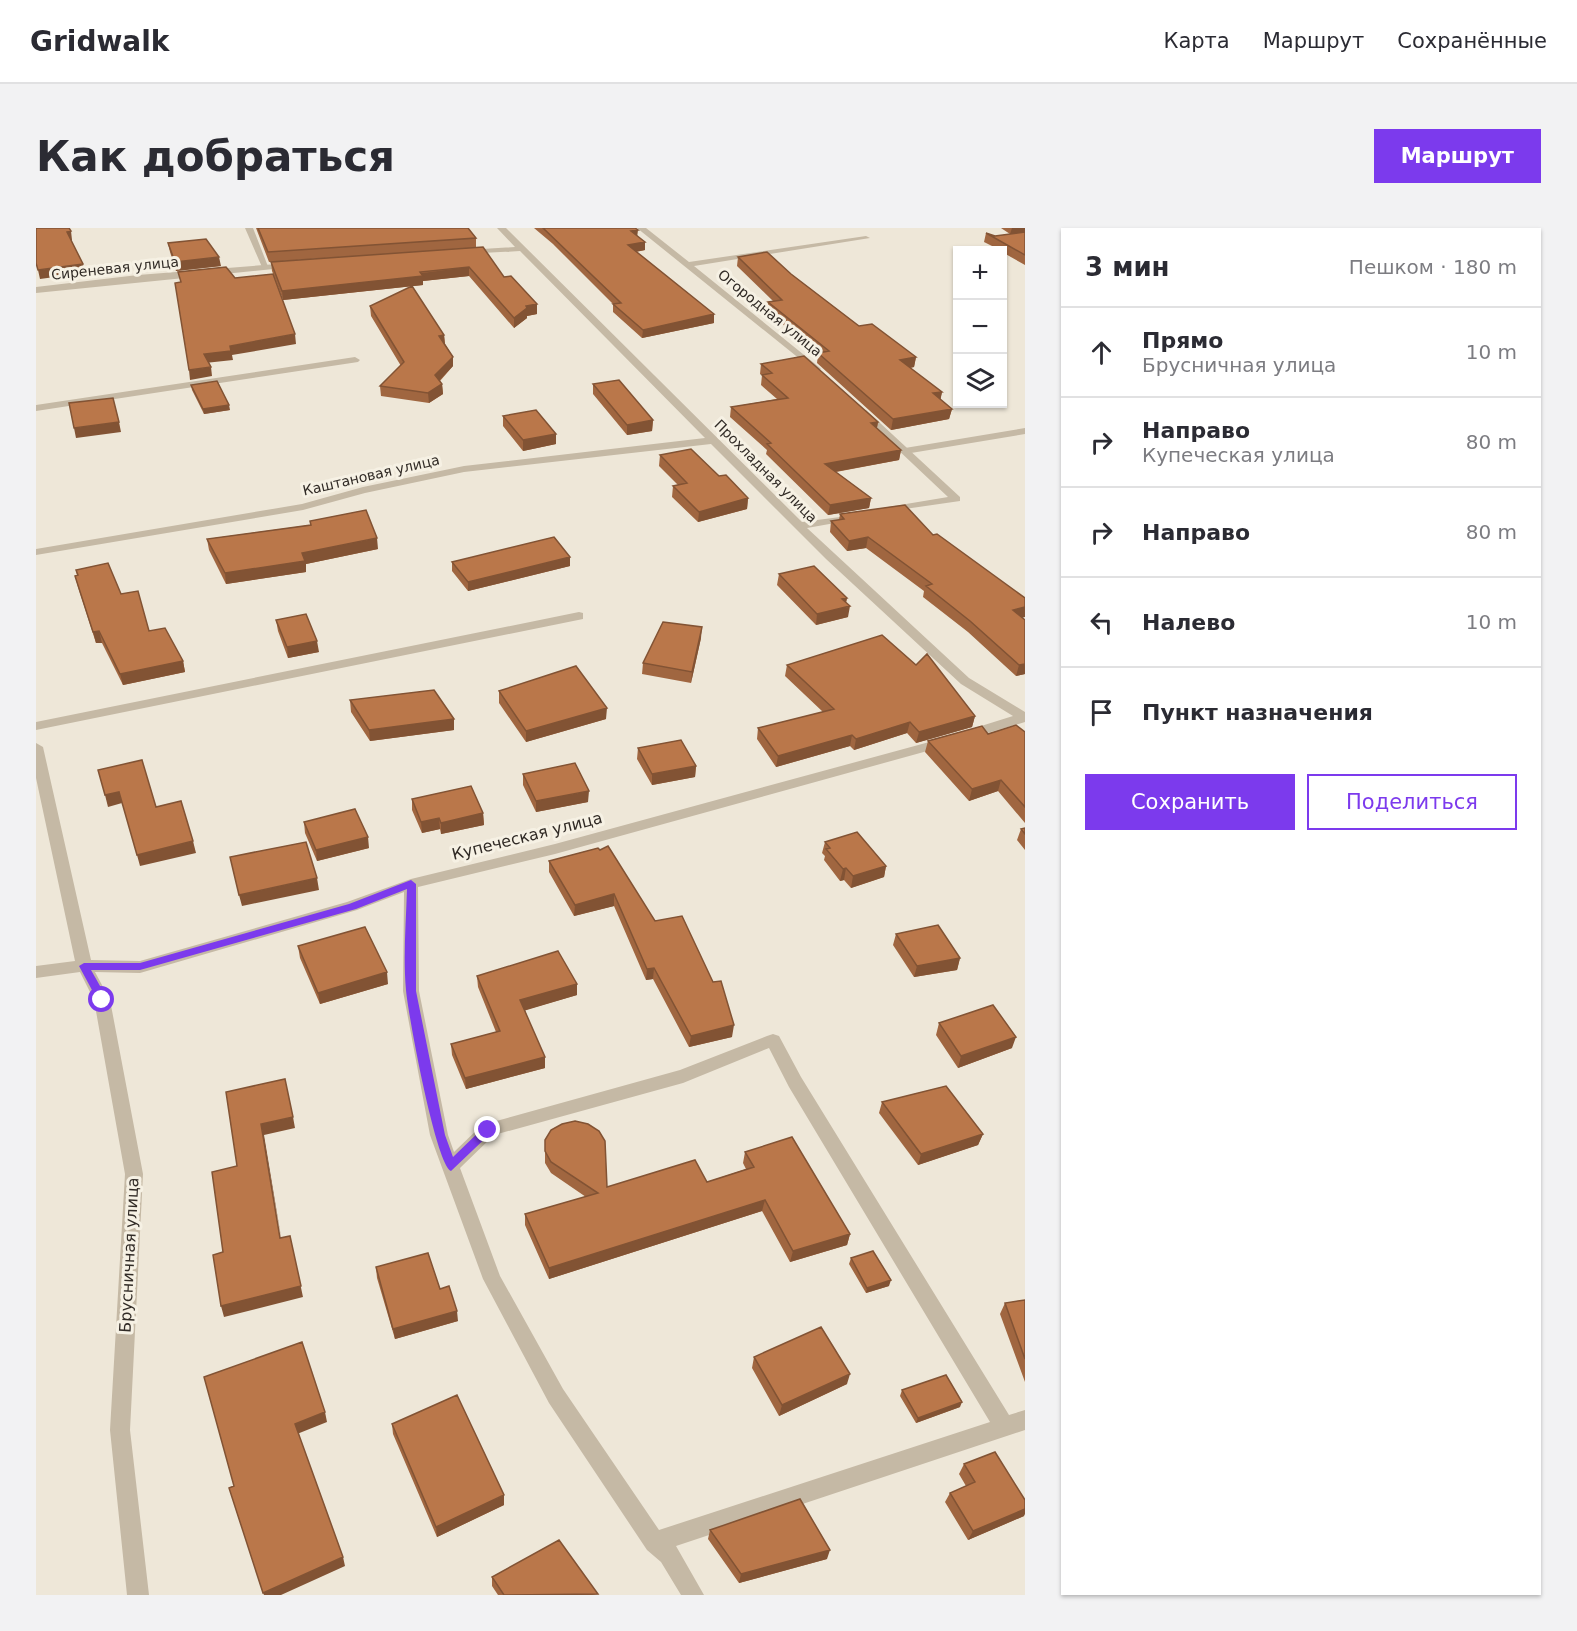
<!DOCTYPE html>
<html lang="ru">
<head>
<meta charset="utf-8">
<style>
  :root { --surface:#fff; --page:#f2f2f3; --text:#2b2b33; --muted:#7c7c81; --line:#e1e1e2; --accent:#7c3aed }
  body { margin:0; font-family:"DejaVu Sans",sans-serif; background:var(--page); color:var(--text) }
  .controls { position:absolute; right:18px; top:18px; display:grid; overflow:hidden; border-radius:0px; box-shadow:0 2px 4px #0004 }
  .controls button { width:54px; height:54px; display:grid; place-items:center; padding:0; border:0; border-bottom:2px solid var(--line); background:var(--surface); color:var(--text); font:30px sans-serif }
  .stop { position:absolute; width:18px; height:18px; margin:-14px; border:4px solid #7c3aed; border-radius:50%; background:#fff }
  .stop.end { background:#7c3aed; border-color:#fff; box-shadow:0 2px 6px #0008 }
  .list { margin:0; padding:0; list-style:none }
  h2 { display:flex; justify-content:space-between; align-items:center; height:78px; margin:0; padding:0 24px; font-size:26px }
  h2 small { font-size:20px; font-weight:400; color:var(--muted) }
  .list li { display:grid; grid-template-columns:39px 1fr auto; gap:18px; align-items:center; box-sizing:border-box; height:90px; padding:0 24px; border-top:2px solid var(--line) }
  .list b { display:block; font-size:22px; white-space:nowrap }
  .list p { margin:0; font-size:20px; white-space:nowrap; color:var(--muted) }
  .list em { font-size:20px; font-style:normal; color:var(--muted) }
  .actions { display:flex; gap:12px; padding:18px 24px }
  .actions a { flex:1; padding:14px 0; border:2px solid var(--accent); border-radius:0px; text-align:center; font-size:21px; color:var(--accent) }
  .actions .main { background:var(--accent); color:#fff }
  .icon { flex:none; width:33px; height:33px; fill:none; stroke:currentColor; stroke-width:2; stroke-linecap:round; stroke-linejoin:round }
  .map { position:relative; flex:none; width:989px; height:1367px; overflow:hidden; border-radius:0px }
  header { display:flex; align-items:center; gap:36px; box-sizing:border-box; height:84px; padding:0 30px; background:var(--surface); border-bottom:2px solid var(--line) }
  header strong { font-size:28px }
  nav { display:flex; gap:33px; margin-inline-start:auto; font-size:21px }
  .intro { display:flex; align-items:center; justify-content:space-between; box-sizing:border-box; height:144px; padding:0 36px }
  h1 { margin:0; font-size:42px }
  .button { padding:15px 27px; border-radius:0px; background:var(--accent); color:#fff; font-size:21px; font-weight:700 }
  main { display:flex; gap:36px; padding:0 36px }
  aside { flex:1; background:var(--surface); border-radius:0px; box-shadow:0 2px 4px #0004 }
  .map>svg:first-child { display:block }
  .lines { fill:none; stroke-linecap:round; stroke-linejoin:round }
  .lane { fill:#c5b9a5; fill-rule:evenodd }
  .street { fill:#c5b9a5; fill-rule:evenodd }
  .wall { fill:#a06640 }
  .shaded-wall { fill:#825334 }
  .building { fill:#ba774a; stroke:#825334; stroke-width:1.5 }
  .route { fill:#7c3aed }
  .labels { text-anchor:middle; dominant-baseline:central; stroke-width:6; stroke-linejoin:round; paint-order:stroke }
  .far-street-label { font-size:14px; fill:#312b26; stroke:#f6f1e4 }
  .street-label { font-size:16px; fill:#312b26; stroke:#f6f1e4 }
</style>
</head>
<body>
<header>
<strong>Gridwalk</strong>
<nav><a>Карта</a><a>Маршрут</a><a>Сохранённые</a></nav>
</header>
<div class="intro"><h1>Как добраться</h1><a class="button">Маршрут</a></div>
<main>
<div class="map">
<svg width="989" height="1367" viewBox="0 0 989 1367">
  <rect width="100%" height="100%" fill="#eee7d8"/>
  <g class="lines">
    <path class="lane" d="M209,0h8l16,41 -7,-2z
      M989,200v6l-120,20 -5,-3 5,-3z
      M543,384l4,1v6l-547,111v-8z"/>
    <path class="street" d="M461,0h9l296,294 61,-8v4l-56,10 162,150 56,34v10l-58,17 -5,-1 -2,-3 2,-3 51,-16 -52,-32 -135,-125 -115,-115 -247,28 -99,21 -62,17 -267,45v-6l266,-45 61,-17 101,-21 241,-28 -185,-187 -57,3 -1,-2 4,-2 49,-3z
      M601,0h9l43,34 177,-26 4,2 -176,28 125,101 2,2 -5,3z
      M254,35h3v4l-257,26v-6l102,-12z
      M319,129l5,3 -2,2 -322,49v-6z
      M824,182h6l94,87v4l-76,11 -1,-2 5,-3 60,-10 -88,-83z
      M908,510l7,4 -2,3 -394,109 -137,33 1,104 29,144 6,17 28,-27 198,-55 87,-34 6,-2 6,2 22,41 208,338 16,-5v20l-349,116 28,49h-23l-20,-33 -14,-12 -98,-147 -66,-124 -53,-144 -27,-144 1,-99 -47,18 -217,63 -45,-1 15,28 33,174 -13,256 19,165h-22l-17,-165 15,-256 -31,-174 -14,-28 -44,6v-12l39,-5 -39,-183v-35l7,4 48,213 49,1 207,-59 64,-23 144,-35zM733,820l20,39 201,335 -331,108 -96,-141 -63,-113 -40,-108 34,-33 189,-52z"/>
  </g>
  <path class="wall" d="M220,0h212l8,10v9l28,30 33,37 -10,2v2l-13,10 -45,-52 -46,5v4l-140,15 -11,-29 -1,-9 96,-7 -98,7z
    M498,0h101l2,8 8,6v8l-9,2 78,62v9l-72,15 -29,-26v-8l-60,-60z
    M965,0h24v37l-23,-13v-2h-2l-16,-8 2,-9 9,3 15,-2z
    M132,15l53,23 -45,5 -6,-19z
    M702,29l53,17 68,52 57,31 -2,10 -4,1 32,24 -2,8 12,9 -3,10 -58,11 -74,-67 1,-9 -51,-43 1,-9 5,-1 -36,-35z
    M334,78l74,29 1,9 8,13v9l-13,15 2,3 1,10 -14,9 -48,-7 -1,-10 21,-20 -30,-50z
    M725,136l117,58 -1,6 24,22 -2,10 -63,12 35,26 -2,10 -41,7 -62,-61 1,-4 -37,-33 1,-10 46,-8 -16,-14 1,-10 -2,-1z
    M557,156l60,36 -1,11 -25,4 -34,-41z
    M155,157l39,25 -26,4 -12,-24z
    M467,188l53,18v10l-33,7 -20,-25z
    M624,227l59,21 29,22 -1,11 -49,13 -26,-25 1,-11 5,-1 -19,-19z
    M804,286l93,21 92,63v19h-3l3,57 -9,2 -48,-44 -45,-35 1,-6 -58,-43 -19,3 -17,-19 1,-11 8,-1z
    M274,293l68,28 -72,15v8l-80,12 -17,-34 -2,-11 103,-14z
    M416,334l118,4 -102,25 -16,-20z
    M40,342l45,24 28,37 34,30 2,11 -62,13 -21,-42h-6l-18,-56 -3,-11h2z
    M743,346l68,24 -1,4 2,15 -32,8 -39,-40z
    M240,392l43,32 -31,6 -10,-27z
    M665,410l-10,45 -49,-9 1,-11z
    M751,437h129l59,51 -3,11 -56,16 -9,-10 -53,17 -4,-4 -74,21 -19,-28 1,-11 65,-16 -38,-36z
    M463,463l107,28 -80,23 -27,-39z
    M314,472l104,19v11l-84,11 -19,-29z
    M989,504v91l-27,-32 -29,10 -44,-49 3,-11 60,-7z
    M602,520l58,18 -1,11 -43,8 -15,-26z
    M487,546l65,28 -52,10 -13,-27z
    M376,571l71,14 1,12 -43,9 -1,-5 -18,4 -10,-23z
    M268,594l65,26 -52,13 -12,-28z
    M989,600v22l-8,-10 4,-11z
    M789,614l61,24 -2,11 -33,11 -7,-8 -4,1 -16,-21 1,-4 -3,-3z
    M562,620l57,73 77,116 -43,10 -36,-68 -7,1 -32,-74 -40,10 -25,-44v-11z
    M860,706l64,24 -3,12 -43,7 -21,-32z
    M262,718l90,38 -68,20 -20,-46z
    M441,748l100,8v11l-52,15 20,58 -79,21 -14,-34 -1,-11 45,-12 -18,-45z
    M903,795l73,25 -54,20 -22,-33z
    M846,874l101,32 -5,11 -60,20 -39,-52z
    M509,912l62,47 100,-5 39,-13 -3,-6 2,-11 105,82 -3,11 -57,17 -28,-51 -213,68 -24,-54v-11l61,-17 -35,-24 -6,-10z
    M815,1030l38,28 -23,7 -17,-29z
    M340,1039l82,54 -63,18 -18,-61z
    M989,1072v82l-25,-68 5,-11z
    M718,1129l93,27 -68,32 -27,-48z
    M866,1162l58,17 -44,16 -16,-27z
    M356,1196l112,81 -67,32 -44,-103z
    M928,1236l60,52 -56,24 -23,-38 5,-9 16,-7 -7,-12z
    M674,1302l117,29 -88,24 -31,-44z
    M456,1349l106,18h-100l-6,-9z"/>
  <path class="shaded-wall" d="M976,0h13v4l-15,2z
    M602,2l-1,8 -6,-7z
    M35,3l1,9 -3,1 -2,-9z
    M609,14v8l-17,3v-8z
    M183,29l2,9 -45,5 -1,-9z
    M47,36l1,9 -44,6 -2,-9z
    M433,39v9l-46,5v4l-140,15 -1,-9z
    M501,76v10l-10,2v2l-13,10v-10l12,-12z
    M678,86v9l-72,15 1,-8z
    M259,106l1,10 -64,11 1,5 -28,3 -1,-9 26,-8z
    M408,107l1,10 -6,-9z
    M417,129v9l-18,19v-10z
    M880,129l-2,10 -16,3 2,-10z
    M175,139l1,9 -22,4 -1,-10z
    M406,156l1,10 -14,9 -1,-10z
    M906,164l-2,10 -7,-9z
    M193,177l1,5 -26,4 -1,-5z
    M916,181l-3,10 -58,11 2,-11z
    M617,192l-1,11 -25,4v-10z
    M83,194l2,10 -45,6 -2,-10z
    M842,194l-2,10 -5,-9z
    M520,206v10l-33,7v-11z
    M865,222l-2,10 -76,14 2,-10z
    M712,270l-1,11 -49,13 1,-10z
    M835,270l-2,10 -41,7 2,-10z
    M832,309l-2,11 -19,3 2,-10z
    M341,310l1,11 -72,15v8l-80,12 -1,-11 77,-20z
    M534,329v9l-102,25v-9z
    M811,370l-2,10 5,-2 -2,11 -32,8 1,-11 25,-15z
    M989,379v10l-15,4 3,-11z
    M666,399l-1,11 -10,45 1,-11z
    M63,403l3,12h-6l-3,-11z
    M281,413l2,11 -31,6 -1,-11z
    M147,433l2,11 -62,13 -3,-11z
    M989,436v10l-9,2 3,-11z
    M571,480l-1,11 -80,23v-11z
    M939,488l-3,11 -56,16 3,-11z
    M418,491v11l-84,11 -1,-11z
    M874,494l-3,11 -53,17 2,-11z
    M816,507l-2,11 -74,21 2,-11z
    M660,538l-1,11 -43,8v-11z
    M965,552l-3,11 -29,10 3,-12z
    M553,563l-1,11 -52,10v-11z
    M83,564l3,11 -14,4 -3,-12z
    M447,585l1,12 -43,9v-11z
    M403,590l1,11 -18,4 -1,-11z
    M332,609l1,11 -52,13 -1,-11z
    M157,613l3,12 -56,13 -3,-11z
    M850,638l-2,11 -33,11 2,-12z
    M810,640l-2,12 -4,1 3,-12z
    M281,650l2,12 -77,16 -3,-11z
    M578,666v12l-40,10 1,-11z
    M924,730l-3,12 -43,7 3,-11z
    M618,740l-1,11 -7,1 1,-11z
    M351,744l1,12 -68,20 -2,-11z
    M541,756v11l-57,17v-12z
    M698,797l-2,12 -43,10 2,-11z
    M980,809l-4,11 -54,20 3,-12z
    M509,829v11l-79,21 -1,-11z
    M257,889l2,11 -31,7 19,114 -22,-125z
    M947,906l-5,11 -60,20 3,-11z
    M729,972l-3,11 -213,68v-11z
    M814,1006l-3,11 -57,17 3,-11z
    M254,1008l13,61 -79,20 -3,-11z
    M855,1052l-2,6 -23,7 1,-5z
    M421,1083l1,10 -63,18 -2,-10z
    M814,1146l-3,10 -68,32 3,-11z
    M926,1174l-2,5 -44,16 2,-5z
    M289,1184l2,10 -30,12 -2,-10z
    M468,1267v10l-67,32 -1,-10z
    M989,1281v5l-1,2 -56,24 5,-9z
    M794,1322l-3,9 -88,24 2,-9z
    M307,1329l2,9 -64,29h-17l-1,-2z"/>
  <path class="building" d="M0,0h33l2,3 -4,1 16,32 -45,6 -2,-7z
    M222,0h210l8,10 -208,14z
    M507,0h92l3,2 -7,1 14,11 -17,3 86,69 -71,16 -30,-26 8,-1z
    M989,4v23l-39,-22 9,3z
    M170,11l13,18 -44,5 -7,-19z
    M447,19l21,30 7,-1 26,28 -11,2 1,2 -13,10 -45,-51 -49,5 3,4 -141,15 -11,-29z
    M731,24l24,22 68,52 13,-2 44,33 -16,3 42,32 -9,1 19,16 -59,10 -75,-66 11,-2 -61,-49 14,-2 -44,-43z
    M190,39l9,11 38,-4 22,60 -65,12 1,5 -27,3 7,13 -22,3 -14,-87 6,-1 -3,-10z
    M376,58l32,49 -5,1 14,21 -18,18 7,9 -14,9 -48,-7 24,-24 -34,-56z
    M768,128l74,66 -7,1 30,27 -76,14 46,34 -41,7 -63,-61 4,-1 -40,-36 57,-9 -26,-23 10,-2 -11,-9z
    M583,152l34,40 -26,5 -34,-41z
    M181,153l12,24 -26,4 -12,-24z
    M77,170l6,24 -45,6 -5,-25z
    M500,182l20,24 -33,6 -20,-24z
    M655,221l28,27 7,-1 22,23 -49,14 -26,-26 14,-3 -27,-28z
    M869,277l28,30 4,-1 88,64v9l-12,3 12,10v44l-6,1 -49,-44 -44,-35 6,-2 -64,-47 -19,4 -18,-20 13,-2 -4,-5z
    M330,282l11,28 -75,15 3,8 -80,12 -18,-34 104,-14 -1,-4z
    M518,309l16,20 -102,25 -16,-20z
    M72,335l13,31 17,-3 11,40 16,-3 18,33 -63,13 -21,-43 -6,1 -18,-56 3,-1 -2,-5z
    M778,338l33,32 -5,1 8,7 -33,8 -38,-40z
    M270,386l11,27 -30,6 -11,-27z
    M627,394l39,5 -10,45 -49,-9z
    M846,407l34,30 11,-11 48,62 -56,16 -9,-10 -54,17 -4,-4 -74,21 -20,-28 76,-19 -47,-44z
    M540,438l31,42 -81,23 -27,-40z
    M398,462l20,29 -85,11 -19,-30z
    M980,497l9,7v75l-24,-27 -29,9 -44,-48 54,-15 6,8z
    M645,512l15,26 -44,8 -14,-26z
    M106,532l14,47 25,-6 12,40 -56,14 -18,-63 -14,3 -7,-25z
    M539,535l14,28 -53,10 -13,-27z
    M435,558l12,27 -42,10 -2,-5 -18,4 -9,-23z
    M319,581l13,28 -52,13 -12,-28z
    M989,600v6l-4,-5z
    M821,604l29,34 -33,10 -7,-8 -3,1 -17,-20 4,-1 -5,-6z
    M270,614l11,36 -78,17 -9,-38z
    M572,618l47,75 27,-5 31,66 8,-1 13,44 -43,11 -37,-68 -7,1 -33,-75 -39,11 -26,-44 49,-13 2,2z
    M902,697l22,33 -43,8 -21,-32z
    M329,699l22,45 -69,21 -20,-47z
    M522,723l19,33 -57,16 25,57 -80,21 -14,-34 49,-13 -23,-55z
    M957,777l23,32 -55,19 -22,-33z
    M249,851l8,38 -32,7 19,114 10,-2 11,50 -80,20 -8,-51 10,-3 -11,-80 25,-6 -11,-74z
    M910,858l37,48 -62,20 -39,-52z
    M539,893l13,3 11,7 6,10 2,46 88,-27 12,22 47,-15 -9,-15 47,-15 58,97 -57,17 -28,-51 -216,68 -24,-54 73,-21 -47,-31 -6,-11v-11l6,-10 11,-6z
    M837,1023l18,29 -24,8 -16,-30z
    M392,1025l12,36 9,-3 8,25 -64,18 -17,-62z
    M989,1072v59l-20,-56z
    M785,1099l29,47 -68,31 -28,-48z
    M266,1114l23,70 -30,12 48,133 -80,36 -34,-105 5,-2 -30,-109z
    M910,1147l16,27 -44,16 -16,-28z
    M421,1167l47,100 -68,32 -44,-103z
    M959,1224l30,48v9l-52,22 -23,-38 25,-11 -11,-18z
    M764,1271l30,51 -89,24 -31,-44z
    M523,1312l39,54 -94,1 -12,-18z"/>
  <path class="route" d="M375,652l5,4v107l29,144 8,22 31,-30h8l2,3 -43,41c-15,-6 -43,-157 -45,-181 -3,-33 0,-67 1,-101l-51,20 -216,61h-49l17,30 -6,4 -3,-1 -20,-37 5,-3h56l209,-59z"/>
  <g class="labels">
    <g class="far-street-label">
      <text transform="translate(79 40) rotate(-6)">Сиреневая улица</text>
      <text transform="translate(734 85) rotate(39)">Огородная улица</text>
      <text transform="translate(730 243) rotate(45)">Прохладная улица</text>
      <text transform="translate(335 247) rotate(-13)">Каштановая улица</text>
    </g>
    <g class="street-label">
      <text transform="translate(491 608) rotate(-14)">Купеческая улица</text>
      <text transform="translate(93 1027) rotate(-87)">Брусничная улица</text>
    </g>
  </g>
</svg>
<div class="controls">
<button>+</button>
<button>−</button>
<button><svg class="icon" aria-label="layers" viewBox="0 0 24 24"><path d="M12 4l9 5-9 5-9-5zM3 14l9 5 9-5"/></svg></button>
</div>
<div class="stop" style="left:66px;top:772px"></div>
<div class="stop end" style="left:452px;top:902px"></div>
</div>
<aside>
<h2>3 мин<small>Пешком · 180 m</small></h2>
<ul class="list">
<li><svg class="icon" aria-label="ahead" viewBox="0 0 24 24"><path d="M12 20V5M6 11l6-6 6 6"/></svg><div><b>Прямо</b><p>Брусничная улица</p></div><em>10 m</em></li>
<li><svg class="icon" aria-label="right" viewBox="0 0 24 24"><path d="M7 20v-9h11M14 6l5 5-5 5"/></svg><div><b>Направо</b><p>Купеческая улица</p></div><em>80 m</em></li>
<li><svg class="icon" aria-label="right" viewBox="0 0 24 24"><path d="M7 20v-9h11M14 6l5 5-5 5"/></svg><div><b>Направо</b></div><em>80 m</em></li>
<li><svg class="icon" aria-label="left" viewBox="0 0 24 24"><path d="M17 20v-9H6M10 6l-5 5 5 5"/></svg><div><b>Налево</b></div><em>10 m</em></li>
<li><svg class="icon" aria-label="arrive" viewBox="0 0 24 24"><path d="M6 21V4h12l-3 4 3 4H6"/></svg><div><b>Пункт назначения</b></div></li>
</ul>
<div class="actions"><a class="main">Сохранить</a><a>Поделиться</a></div>
</aside>
</main>
</body>
</html>
